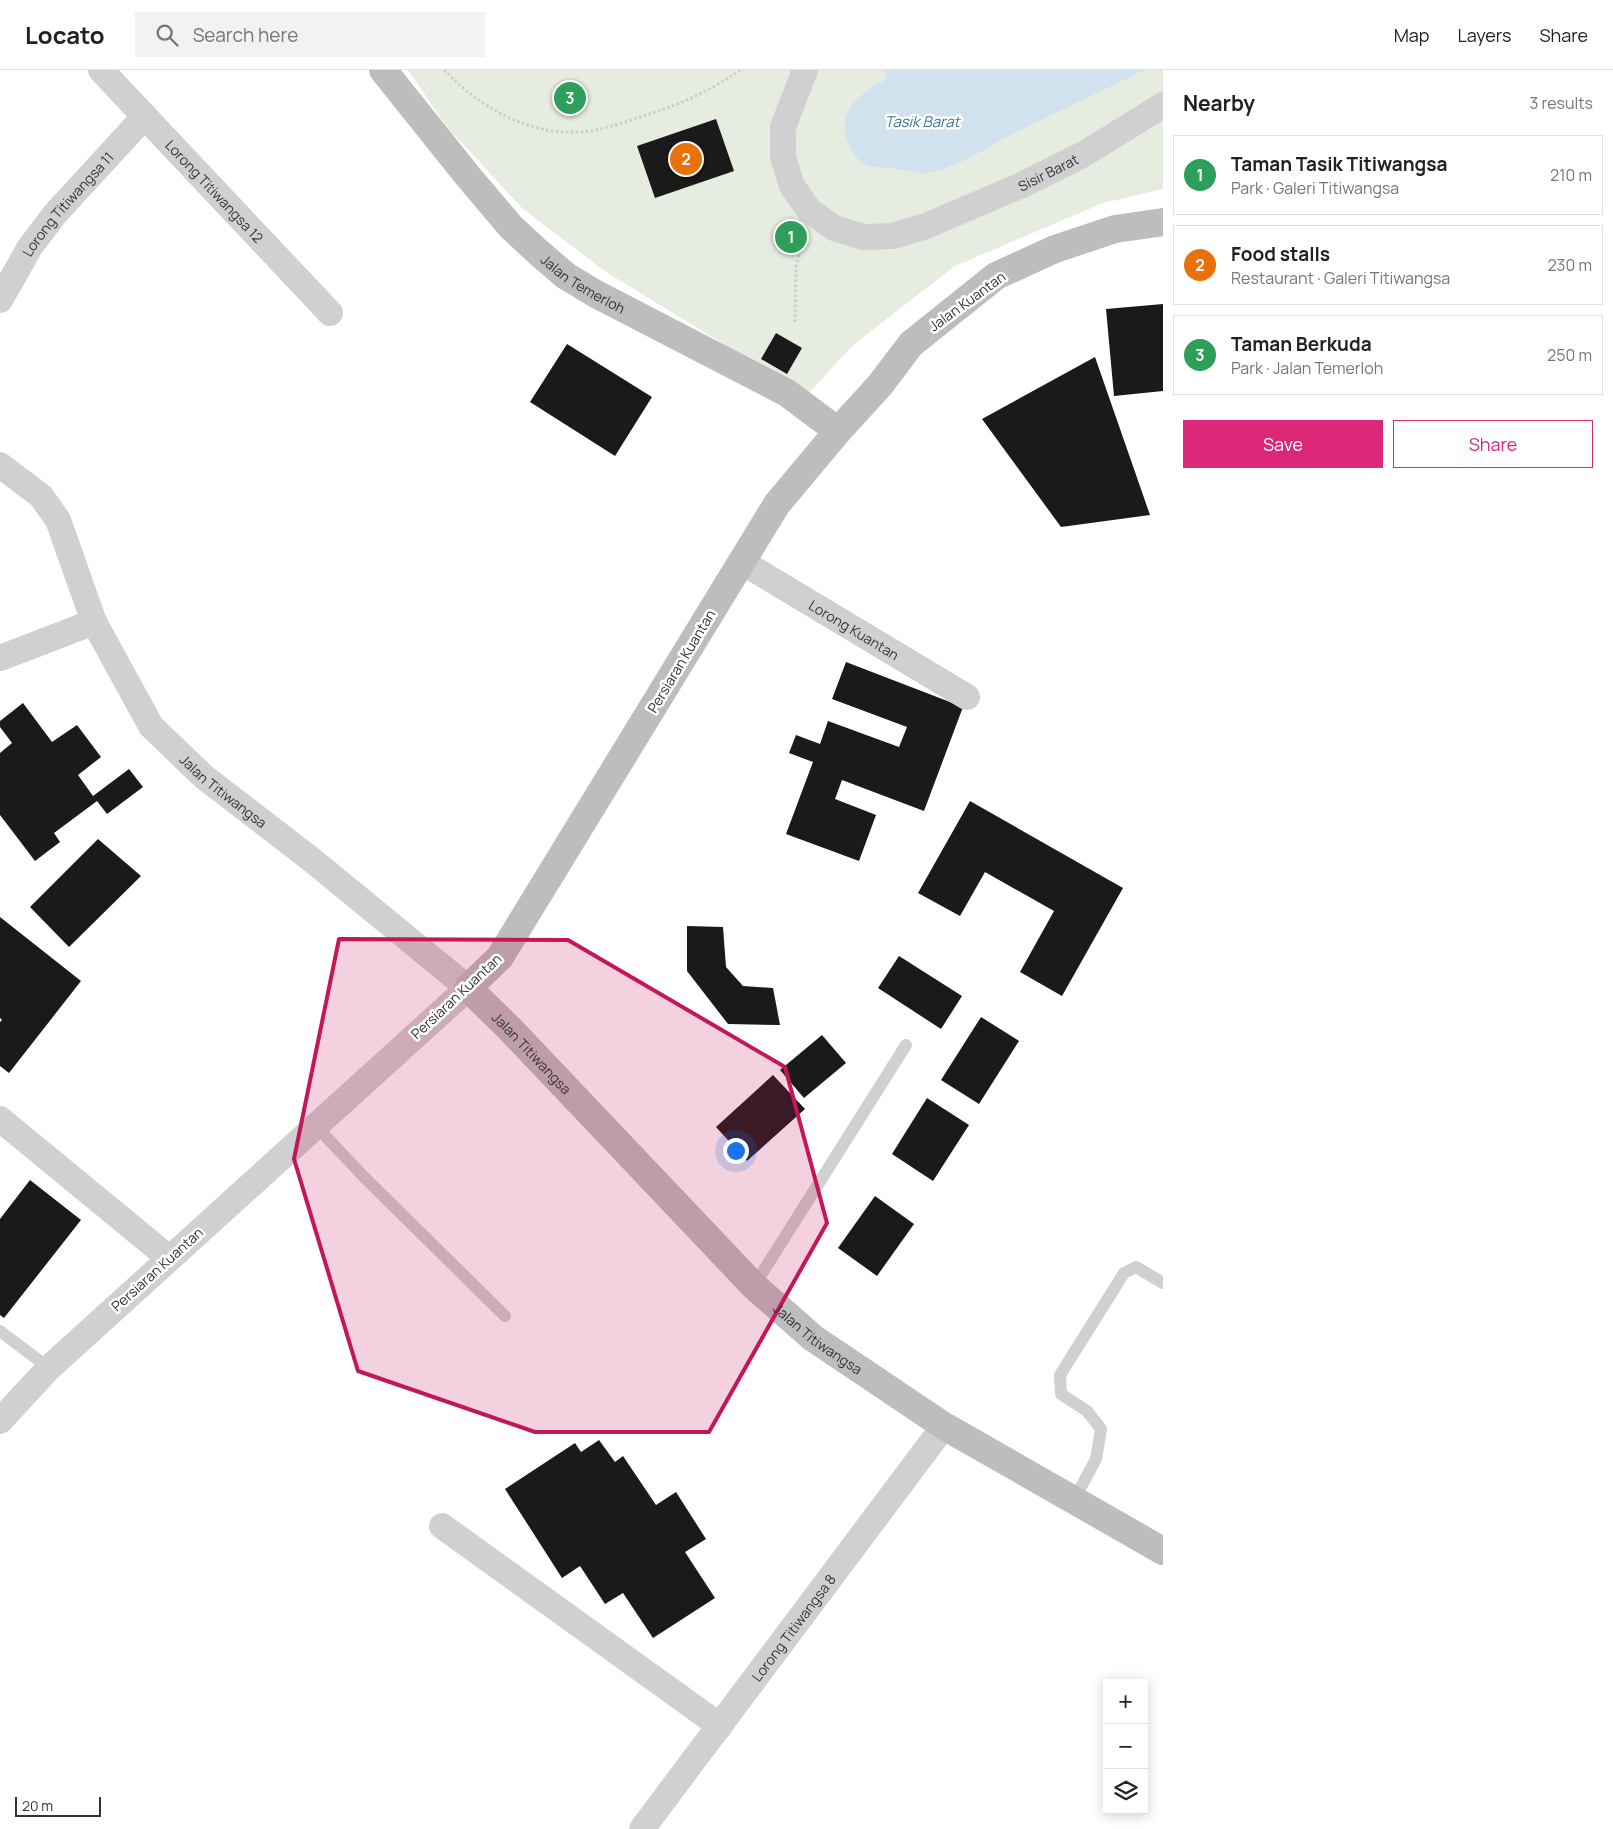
<!DOCTYPE html>
<html lang="en">
<head>
<meta charset="utf-8">
<style>
  :root { --surface:#fff; --page:#f2f2f2; --text:#222; --muted:#767676; --line:#e0e0e0; --accent:#db2777 }
  body { margin:0; font-family:Manrope,sans-serif; background:var(--page); color:var(--text) }
  .controls { position:absolute; right:15px; bottom:15px; display:grid; overflow:hidden; border-radius:0px; box-shadow:0 2px 12px #0003 }
  .controls button { width:45px; height:45px; display:grid; place-items:center; padding:0; border:0; border-bottom:1px solid var(--line); background:var(--surface); color:var(--text); font:25px sans-serif }
  .scale { position:absolute; left:15px; bottom:12px; width:86px; box-sizing:border-box; padding-left:5px; border:2px solid #333; border-top:0; font-size:14px; line-height:18px; white-space:nowrap; color:#333; -webkit-text-stroke:4px #fff; paint-order:stroke }
  .you { position:absolute; left:735px; top:1080px; width:18px; height:18px; margin:-12px; border:4px solid #fff; border-radius:50%; background:#1a73e8; box-shadow:0 0 0 8px #1a73e833 }
  .badge { display:grid; place-items:center; width:32px; height:32px; border-radius:50%; background:var(--accent); color:#fff; font-size:16px; font-weight:700 }
  .pin { position:absolute; translate:-50% -50%; border:2px solid #fff; box-shadow:0 1px 5px #0006 }
  .list { margin:0; padding:0; list-style:none }
  h2 { display:flex; justify-content:space-between; align-items:center; height:65px; margin:0; padding:0 20px; font-size:21px }
  h2 small { font-size:16px; font-weight:400; color:var(--muted) }
  .list li { display:grid; grid-template-columns:32px 1fr auto; gap:15px; align-items:center; box-sizing:border-box; height:80px; margin:0 10px 10px; padding:0 10px; border:1px solid var(--line); border-radius:0px }
  .list b { display:block; font-size:19px; white-space:nowrap }
  .list p { margin:0; font-size:16px; white-space:nowrap; color:var(--muted) }
  .list em { font-size:16px; font-style:normal; color:var(--muted) }
  .actions { display:flex; gap:10px; padding:15px 20px }
  .actions a { flex:1; padding:11px 0; border:1px solid var(--accent); border-radius:0px; text-align:center; font-size:18px; color:var(--accent) }
  .actions .main { background:var(--accent); color:#fff }
  .icon { flex:none; width:28px; height:28px; fill:none; stroke:currentColor; stroke-width:2; stroke-linecap:round; stroke-linejoin:round }
  .map { position:relative; flex:none; width:1163px; height:1759px; overflow:hidden }
  header { display:flex; align-items:center; gap:30px; box-sizing:border-box; height:70px; padding:0 25px; background:var(--surface); border-bottom:1px solid var(--line) }
  header strong { font-size:24px }
  nav { display:flex; gap:28px; margin-inline-start:auto; font-size:18px }
  .search { width:350px; height:45px; background:var(--page); display:flex; align-items:center; gap:12px; box-sizing:border-box; padding:0 18px; border-radius:0px; color:var(--muted); font-size:19px }
  main { display:flex }
  aside { flex:1; background:var(--surface) }
  .map>svg:first-child { display:block }
  .green { fill:#e6ecdf }
  .water { fill:#cfe2ee }
  .building { fill:#1a1a1a }
  .lines { fill:none; stroke-linecap:round; stroke-linejoin:round }
  .path { stroke:#cdcdcd; stroke-width:3; stroke-dasharray:2.5 2.5; stroke-linecap:butt }
  .lane { stroke:#d0d0d0; stroke-width:12 }
  .street { stroke:#d0d0d0; stroke-width:26 }
  .secondary { stroke:#bdbdbd; stroke-width:28 }
  .marked { fill:#c2185b; fill-opacity:0.2; stroke:#c2185b; stroke-width:4; stroke-linejoin:round }
  .labels { text-anchor:middle; dominant-baseline:central; stroke-width:5; stroke-linejoin:round; paint-order:stroke }
  .street-label { font-size:14px; fill:#333; stroke:#fff }
  .water-label { font-size:15px; font-style:italic; fill:#3f7597; stroke:#fff }
</style>
</head>
<body>
<header>
<strong>Locato</strong>
<div class="search"><svg class="icon" aria-label="search" viewBox="0 0 24 24"><circle cx="10" cy="10" r="6"/><path d="M15 15l6 6"/></svg>Search here</div>
<nav><a>Map</a><a>Layers</a><a>Share</a></nav>
</header>
<main>
<div class="map">
<svg width="1163" height="1759" viewBox="0 0 1163 1759">
  <rect width="100%" height="100%" fill="#fff"/>
  <path class="green" d="M408,0h755v119l-60,14 -148,63 -102,79 -46,50 -201,-123 -84,-64 -75,-81z"/>
  <path class="water" d="M886,0h258c-44,22 -89,43 -133,65 -26,13 -57,35 -86,38 -8,1 -15,-2 -22,-3 -14,-3 -33,0 -44,-10 -5,-5 -9,-13 -12,-20 -11,-29 15,-48 38,-60z"/>
  <path class="building" d="M716,49l18,52 -79,27 -18,-52z
    M1163,234v87l-49,5 -8,-87z
    M776,263l26,15 -15,26 -26,-15z
    M567,274l85,53 -37,59 -85,-54z
    M1095,287l55,158 -89,12 -79,-108z
    M846,592l117,45 -39,104 -82,-31 -7,19 41,16 -17,46 -73,-27 27,-72 -24,-9 7,-18 24,9 8,-23 71,26 8,-20 -75,-28z
    M23,633l29,39 25,-17 24,32 -23,18 15,21 36,-27 14,18 -36,27 -10,-13 -43,32 6,9 -25,19 -35,-46v-62l12,-10 -12,-16v-6z
    M970,731l153,87 -61,108 -42,-24 34,-61 -69,-39 -25,44 -42,-23z
    M98,769l43,37 -72,71 -39,-40z
    M0,847l81,64 -72,92 -9,-7v-44l2,-2 -2,-2z
    M687,856l36,1 3,40 17,19 30,2 7,37 -52,-1 -41,-53z
    M899,886l63,40 -21,33 -63,-41z
    M981,947l38,24 -40,63 -38,-24z
    M822,965l24,28 -42,35 -24,-28z
    M773,1005l32,34 -58,52 -31,-34z
    M927,1028l42,27 -36,56 -41,-27z
    M30,1110l51,40 -77,98 -4,-3v-96z
    M875,1126l39,28 -37,52 -39,-28z
    M599,1370l16,22 8,-6 33,49 20,-13 30,47 -21,13 30,46 -62,40 -30,-45 -18,11 -25,-38 -18,12 -57,-89 70,-46 6,9z"/>
  <g class="lines">
    <path class="path" d="M444,0c36,37 84,66 138,62 21,-2 42,-10 62,-16 34,-11 67,-25 96,-46
      M795,252l1,-55 7,-26"/>
    <path class="lane" d="M315,1055l49,52 141,139
      M754,1216l152,-241
      M0,1261l49,37
      M1074,1430l22,-41 5,-30 -14,-18 -26,-17 -1,-19 64,-102 12,-6 27,16"/>
    <g class="street">
      <path id="s1" d="M101,0l229,243"/>
      <path id="s2" d="M805,0l-22,57v30l9,29 17,24 25,18 29,9 30,-1 33,-10 96,-41 62,-31 79,-49"/>
      <path id="s3" d="M0,230l30,-53 25,-33 90,-98"/>
      <path id="s4" d="M0,395l41,31 17,24 36,102 57,104 53,51 108,83 156,128 -419,380 -49,53"/>
      <path id="s5" d="M742,492l225,135"/>
      <path d="M0,588l94,-36"/>
      <path d="M0,1049l169,139"/>
      <path d="M442,1456l278,200"/>
      <path id="s6" d="M642,1759l302,-403"/>
    </g>
    <g class="secondary">
      <path id="s7" d="M383,0l84,105 44,52 27,25 28,24 30,18 191,99 51,38"/>
      <path id="s8" d="M1163,152l-48,7 -60,20 -59,27 -85,68 -31,41 -42,46 -61,73 -277,453 -32,31 41,40 245,258 59,52 131,88 219,125"/>
    </g>
  </g>
  <path class="marked" d="M339,869l229,1 217,127 42,156 -118,209h-174l-177,-61 -64,-212z"/>
  <g class="labels">
    <g class="street-label">
      <text stroke="none"><textPath href="#s2" startOffset="410">Sisir Barat</textPath></text>
      <text stroke="none"><textPath href="#s1" startOffset="166">Lorong Titiwangsa 12</textPath></text>
      <text stroke="none"><textPath href="#s3" startOffset="118">Lorong Titiwangsa 11</textPath></text>
      <text stroke="none"><textPath href="#s7" startOffset="295">Jalan Temerloh</textPath></text>
      <text transform="translate(967 231) rotate(-36)">Jalan Kuantan</text>
      <text stroke="none"><textPath href="#s5" startOffset="131">Lorong Kuantan</textPath></text>
      <text transform="translate(681 591) rotate(-59)">Persiaran Kuantan</text>
      <text stroke="none"><textPath href="#s4" startOffset="405">Jalan Titiwangsa</textPath></text>
      <text transform="translate(456 926) rotate(-43)">Persiaran Kuantan</text>
      <text stroke="none"><textPath href="#s8" startOffset="1161">Jalan Titiwangsa</textPath></text>
      <text transform="translate(157 1199) rotate(-42)">Persiaran Kuantan</text>
      <text stroke="none"><textPath href="#s8" startOffset="1566">Jalan Titiwangsa</textPath></text>
      <text stroke="none"><textPath href="#s6" startOffset="252">Lorong Titiwangsa 8</textPath></text>
    </g>
    <g class="water-label">
      <text x="922" y="51">Tasik Barat</text>
    </g>
  </g>
</svg>
<div class="controls">
<button>+</button>
<button>−</button>
<button><svg class="icon" aria-label="layers" viewBox="0 0 24 24"><path d="M12 4l9 5-9 5-9-5zM3 14l9 5 9-5"/></svg></button>
</div>
<div class="scale">20 m</div>
<div class="you"></div>
<div class="pin badge" style="left:791px;top:167px;background:#2e9e5b">1</div>
<div class="pin badge" style="left:686px;top:89px;background:#e8710a">2</div>
<div class="pin badge" style="left:570px;top:28px;background:#2e9e5b">3</div>
</div>
<aside>
<h2>Nearby<small>3 results</small></h2>
<ul class="list">
<li><span class="badge" style="background:#2e9e5b">1</span><div><b>Taman Tasik Titiwangsa</b><p>Park · Galeri Titiwangsa</p></div><em>210 m</em></li>
<li><span class="badge" style="background:#e8710a">2</span><div><b>Food stalls</b><p>Restaurant · Galeri Titiwangsa</p></div><em>230 m</em></li>
<li><span class="badge" style="background:#2e9e5b">3</span><div><b>Taman Berkuda</b><p>Park · Jalan Temerloh</p></div><em>250 m</em></li>
</ul>
<div class="actions"><a class="main">Save</a><a>Share</a></div>
</aside>
</main>
</body>
</html>
